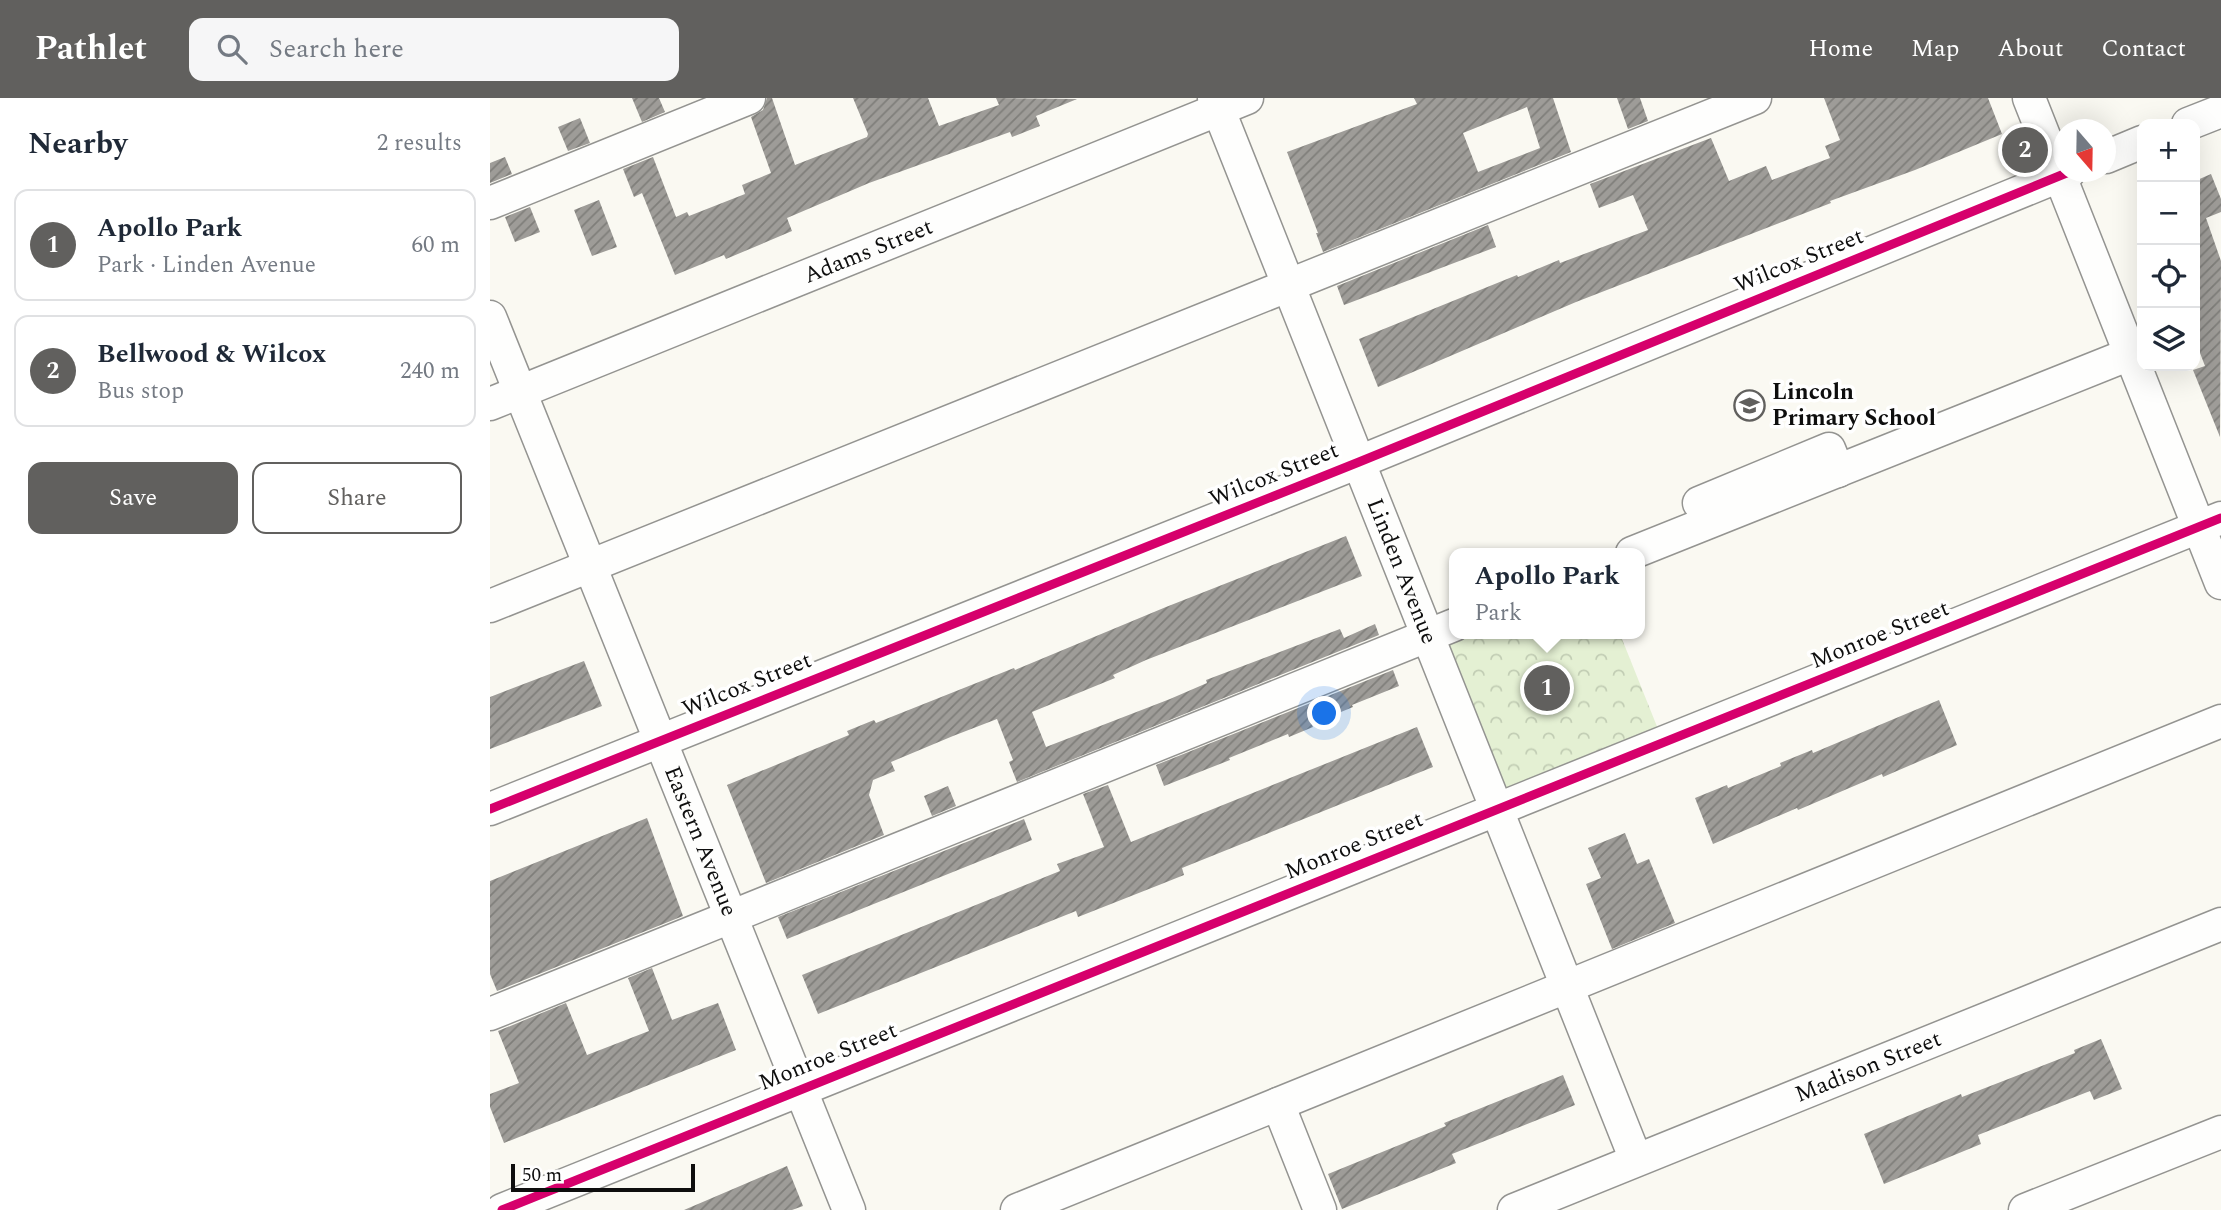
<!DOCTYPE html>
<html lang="en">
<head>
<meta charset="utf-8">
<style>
  :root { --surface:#fff; --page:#f6f6f7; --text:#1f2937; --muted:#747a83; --line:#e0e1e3; --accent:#61605e }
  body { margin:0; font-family:Spectral,serif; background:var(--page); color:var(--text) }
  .controls { position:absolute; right:21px; top:21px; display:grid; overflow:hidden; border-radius:14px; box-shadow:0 7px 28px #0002 }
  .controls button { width:63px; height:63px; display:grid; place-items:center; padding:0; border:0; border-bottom:2px solid var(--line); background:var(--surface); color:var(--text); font:35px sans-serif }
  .compass { position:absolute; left:1563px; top:21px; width:63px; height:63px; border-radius:50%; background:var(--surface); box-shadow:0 7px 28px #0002; rotate:160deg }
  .scale { position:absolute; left:21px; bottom:18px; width:184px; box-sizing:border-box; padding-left:7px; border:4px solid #0e0e0e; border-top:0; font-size:19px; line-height:24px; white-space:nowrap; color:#0e0e0e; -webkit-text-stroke:5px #fff; paint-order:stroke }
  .you { position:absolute; left:835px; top:616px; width:24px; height:24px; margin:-18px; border:5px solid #fff; border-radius:50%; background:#1a73e8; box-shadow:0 0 0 10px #1a73e833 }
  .badge { display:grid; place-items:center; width:46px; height:46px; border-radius:50%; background:var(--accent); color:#fff; font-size:23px; font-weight:700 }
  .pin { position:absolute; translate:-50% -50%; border:4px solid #fff; box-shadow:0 2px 7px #0006 }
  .popup { position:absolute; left:959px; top:450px; width:196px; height:91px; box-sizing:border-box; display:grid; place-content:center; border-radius:14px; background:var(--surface); filter:drop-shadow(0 2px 5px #0005); font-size:23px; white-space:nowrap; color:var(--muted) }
  .popup b { font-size:26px; color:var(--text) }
  .popup::after { content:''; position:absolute; left:50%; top:100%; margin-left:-14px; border:14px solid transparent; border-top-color:var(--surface) }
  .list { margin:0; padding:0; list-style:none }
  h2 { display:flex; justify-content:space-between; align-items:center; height:91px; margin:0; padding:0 28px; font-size:30px }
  h2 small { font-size:23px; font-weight:400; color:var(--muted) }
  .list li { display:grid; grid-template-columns:46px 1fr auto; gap:21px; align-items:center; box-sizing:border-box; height:112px; margin:0 14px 14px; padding:0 14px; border:2px solid var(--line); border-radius:14px }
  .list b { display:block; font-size:26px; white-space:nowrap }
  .list p { margin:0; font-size:23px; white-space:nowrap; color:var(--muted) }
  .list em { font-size:23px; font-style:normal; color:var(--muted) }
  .actions { display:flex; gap:14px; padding:21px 28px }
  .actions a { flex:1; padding:16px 0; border:2px solid var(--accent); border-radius:14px; text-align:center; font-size:24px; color:var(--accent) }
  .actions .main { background:var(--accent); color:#fff }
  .icon { flex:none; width:38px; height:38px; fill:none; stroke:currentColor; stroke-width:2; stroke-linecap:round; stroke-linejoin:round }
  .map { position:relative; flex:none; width:1731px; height:1112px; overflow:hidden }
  header { display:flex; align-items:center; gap:42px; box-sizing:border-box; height:98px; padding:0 35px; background:var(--accent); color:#fff }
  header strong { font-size:33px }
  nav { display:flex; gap:38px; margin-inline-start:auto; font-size:24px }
  .search { width:490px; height:63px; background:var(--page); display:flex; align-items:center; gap:18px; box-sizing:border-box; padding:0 24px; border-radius:14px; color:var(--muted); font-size:26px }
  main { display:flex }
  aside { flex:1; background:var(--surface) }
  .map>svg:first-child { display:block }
  .park { fill:url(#park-crowns) }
  .building { fill:url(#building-hatch); fill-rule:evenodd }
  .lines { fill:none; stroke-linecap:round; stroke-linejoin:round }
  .minor-casing { stroke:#949491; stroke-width:35 }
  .minor { stroke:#fefefd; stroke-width:32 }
  .cycleway-casing { stroke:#fff; stroke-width:13 }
  .cycleway { stroke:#d6006c; stroke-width:9 }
  .labels { text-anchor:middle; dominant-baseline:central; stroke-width:7; stroke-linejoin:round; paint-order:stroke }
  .street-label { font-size:23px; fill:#0e0e0e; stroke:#fff }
  .poi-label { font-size:23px; font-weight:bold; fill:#0e0e0e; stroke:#fff; text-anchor:start }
</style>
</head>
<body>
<header>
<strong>Pathlet</strong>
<div class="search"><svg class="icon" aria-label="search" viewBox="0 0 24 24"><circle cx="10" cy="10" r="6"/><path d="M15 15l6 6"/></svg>Search here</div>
<nav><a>Home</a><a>Map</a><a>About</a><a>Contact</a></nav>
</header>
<main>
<aside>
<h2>Nearby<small>2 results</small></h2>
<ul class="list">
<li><span class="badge">1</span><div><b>Apollo Park</b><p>Park · Linden Avenue</p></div><em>60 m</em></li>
<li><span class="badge">2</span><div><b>Bellwood &amp; Wilcox</b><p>Bus stop</p></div><em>240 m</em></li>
</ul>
<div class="actions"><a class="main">Save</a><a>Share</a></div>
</aside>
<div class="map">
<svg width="1731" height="1112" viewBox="0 0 1731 1112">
  <defs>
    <pattern id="park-crowns" width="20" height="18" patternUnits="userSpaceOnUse" patternTransform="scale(1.75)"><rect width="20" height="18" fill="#e4f0d3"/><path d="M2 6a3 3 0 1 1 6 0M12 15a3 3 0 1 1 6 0" fill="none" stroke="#c2cdb4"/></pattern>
    <pattern id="building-hatch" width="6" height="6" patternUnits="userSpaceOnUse" patternTransform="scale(1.75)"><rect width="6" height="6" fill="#9e9c98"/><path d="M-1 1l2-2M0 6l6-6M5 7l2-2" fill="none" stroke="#7f7e7a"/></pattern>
  </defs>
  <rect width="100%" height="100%" fill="#faf9f2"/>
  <path class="park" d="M964,536h166l42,105 -163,65 -67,-166z"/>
  <path class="building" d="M142,0h27l6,14 -23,10z
    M277,0h5l23,67 72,-28 1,-3 -15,-36h75l11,28 60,-21 -3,-7 81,1 -41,17 4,10 -28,11 -2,-5 -141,51 -82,35 5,13 -66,28 -2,-4 -49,20 -33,-82 -8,4 -11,-28 30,-12 23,60 11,-5 2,4 56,-22 -3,-9 29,-12 -20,-56 12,-7z
    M924,0h139l18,54 -248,100 -7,-19h2l-31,-81 130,-48zM1037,9l13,41 -62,24 -15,-39z
    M1127,0h23l8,23 -20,8z
    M1334,0h164l14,36 -87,36 -85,31 1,2 -255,99 -198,85 -19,-48 158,-64 1,2 41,-17 1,3 88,-33 -15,-35 -34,13 -9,-24 121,-46 18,43 37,-15 6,14 58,-22 -5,-12 15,-6z
    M90,20l10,25 -22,8 -10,-24z
    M15,59l7,17 -22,9v-20z
    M1721,76l10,25v13l-15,6 15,43 -1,176 -27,-67 12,-4 -10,-26v-159z
    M109,102l18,47 -25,9 -18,-46z
    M40,109l10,25 -25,10 -10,-25z
    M998,127l8,22 -152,58 -7,-19z
    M856,438l16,40 -216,84 -33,15 2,3 -83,34 14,35 124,-48 37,-16 -1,-3 134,-51 4,9 31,-14 4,11 -362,147 -8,-20 4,-2 -16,-41 -44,17 -62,26 4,9 -22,9 -4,15 15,40 -118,48 -39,-98 122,-50 -2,-4 27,-11 2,3 138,-55 1,2 151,-63z
    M94,563l18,45 -112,43v-52z
    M903,572l6,16 -47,19 1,2 -41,17 1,3 -24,10 -1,-3 -59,24 1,2 -66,26 -8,-21z
    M1449,602l18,45 -74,32 -1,-3 -84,36 -1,-2 -84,36 -18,-46 32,-13 1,3 53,-22 -1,-3 32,-13 1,3z
    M927,629l16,40 -251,101 2,7 -25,10 -81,32 -2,-6 -258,103 -16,-39 258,-104 -3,-7 47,-17 -21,-53 25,-9 23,57z
    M458,688l8,20 -24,10 -8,-20z
    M157,720l36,98 -186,75 -7,-17v-93z
    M534,721l8,21 -245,99 -9,-22z
    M1135,735l12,31 12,-5 26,64 -63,26 -26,-65 15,-6 -13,-30z
    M162,870l20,52 46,-17 18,47 -232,93 -14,-36v-13l29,-11 -21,-52 68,-28 21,52 62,-24 -21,-53z
    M1611,941l21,50 -28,11 -4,-9 -112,44 3,9 -97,40 -20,-50 97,-40 1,3 113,-44 -1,-3z
    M1073,977l12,30 -123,49 4,9 -114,46 -14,-35 118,-48 -2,-3z
    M297,1068l16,40 -11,4h-108z"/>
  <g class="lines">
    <defs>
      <g id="minor">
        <path id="s1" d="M724,0l422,1062"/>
        <path d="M1539,0l192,485"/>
        <path d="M1698,26l33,-13"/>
        <path d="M1616,59l36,-15"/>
        <path d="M0,105l259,-105"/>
        <path id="s2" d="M0,219l359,893"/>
        <path id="s3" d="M0,306l757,-306"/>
        <path d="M1209,405l130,-54 9,22"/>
        <path d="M1142,455l498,-199"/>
        <path d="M0,508l1265,-508"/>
        <path d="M0,711l869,-347 710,-290"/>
        <path d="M0,916l964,-389"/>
        <path d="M788,1006l42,106"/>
        <path d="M12,1112l1719,-692"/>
        <path d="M527,1112l1204,-489"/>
        <path id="s4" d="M1024,1112l707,-286"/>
        <path d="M1535,1112l196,-78"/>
      </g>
    </defs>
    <use href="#minor" class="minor-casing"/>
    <use href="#minor" class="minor"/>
    <defs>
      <path id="cycleway" d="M0,711l869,-347 710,-290
        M12,1112l1719,-692"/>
    </defs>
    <use href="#cycleway" class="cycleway-casing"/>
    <use href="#cycleway" class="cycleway"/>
  </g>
  <defs>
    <symbol id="school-ring" viewBox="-11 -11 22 22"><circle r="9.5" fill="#fff" stroke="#61605e" stroke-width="1.5"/><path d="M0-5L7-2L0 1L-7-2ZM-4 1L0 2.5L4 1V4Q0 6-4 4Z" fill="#61605e"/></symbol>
  </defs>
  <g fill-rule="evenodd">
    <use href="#school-ring" x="1242" y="290" width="35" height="35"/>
  </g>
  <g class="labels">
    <g class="street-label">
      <text stroke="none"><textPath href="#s3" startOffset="408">Adams Street</textPath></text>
      <text transform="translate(1309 163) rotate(-22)">Wilcox Street</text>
      <text transform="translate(784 377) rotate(-22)">Wilcox Street</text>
      <text stroke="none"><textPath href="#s1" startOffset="509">Linden Avenue</textPath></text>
      <text transform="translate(1390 537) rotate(-22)">Monroe Street</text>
      <text transform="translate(257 587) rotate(-22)">Wilcox Street</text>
      <text stroke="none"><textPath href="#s2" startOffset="565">Eastern Avenue</textPath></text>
      <text transform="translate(864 748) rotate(-22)">Monroe Street</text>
      <text transform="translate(338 959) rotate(-22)">Monroe Street</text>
      <text stroke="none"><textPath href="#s4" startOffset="382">Madison Street</textPath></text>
    </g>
    <g class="poi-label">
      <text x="1282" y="294">Lincoln<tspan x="1282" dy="26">Primary School</tspan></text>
    </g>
  </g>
</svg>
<div class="controls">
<button>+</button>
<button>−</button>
<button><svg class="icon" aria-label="locate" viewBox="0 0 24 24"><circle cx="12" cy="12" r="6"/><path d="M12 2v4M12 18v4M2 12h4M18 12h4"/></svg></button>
<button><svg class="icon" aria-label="layers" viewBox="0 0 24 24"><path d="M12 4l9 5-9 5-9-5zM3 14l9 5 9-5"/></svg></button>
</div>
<svg class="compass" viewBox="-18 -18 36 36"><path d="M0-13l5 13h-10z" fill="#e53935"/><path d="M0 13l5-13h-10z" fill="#747a83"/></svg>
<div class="scale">50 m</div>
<div class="you"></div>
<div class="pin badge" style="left:1057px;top:590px">1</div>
<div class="popup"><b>Apollo Park</b>Park</div>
<div class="pin badge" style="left:1535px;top:52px">2</div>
</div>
</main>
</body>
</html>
